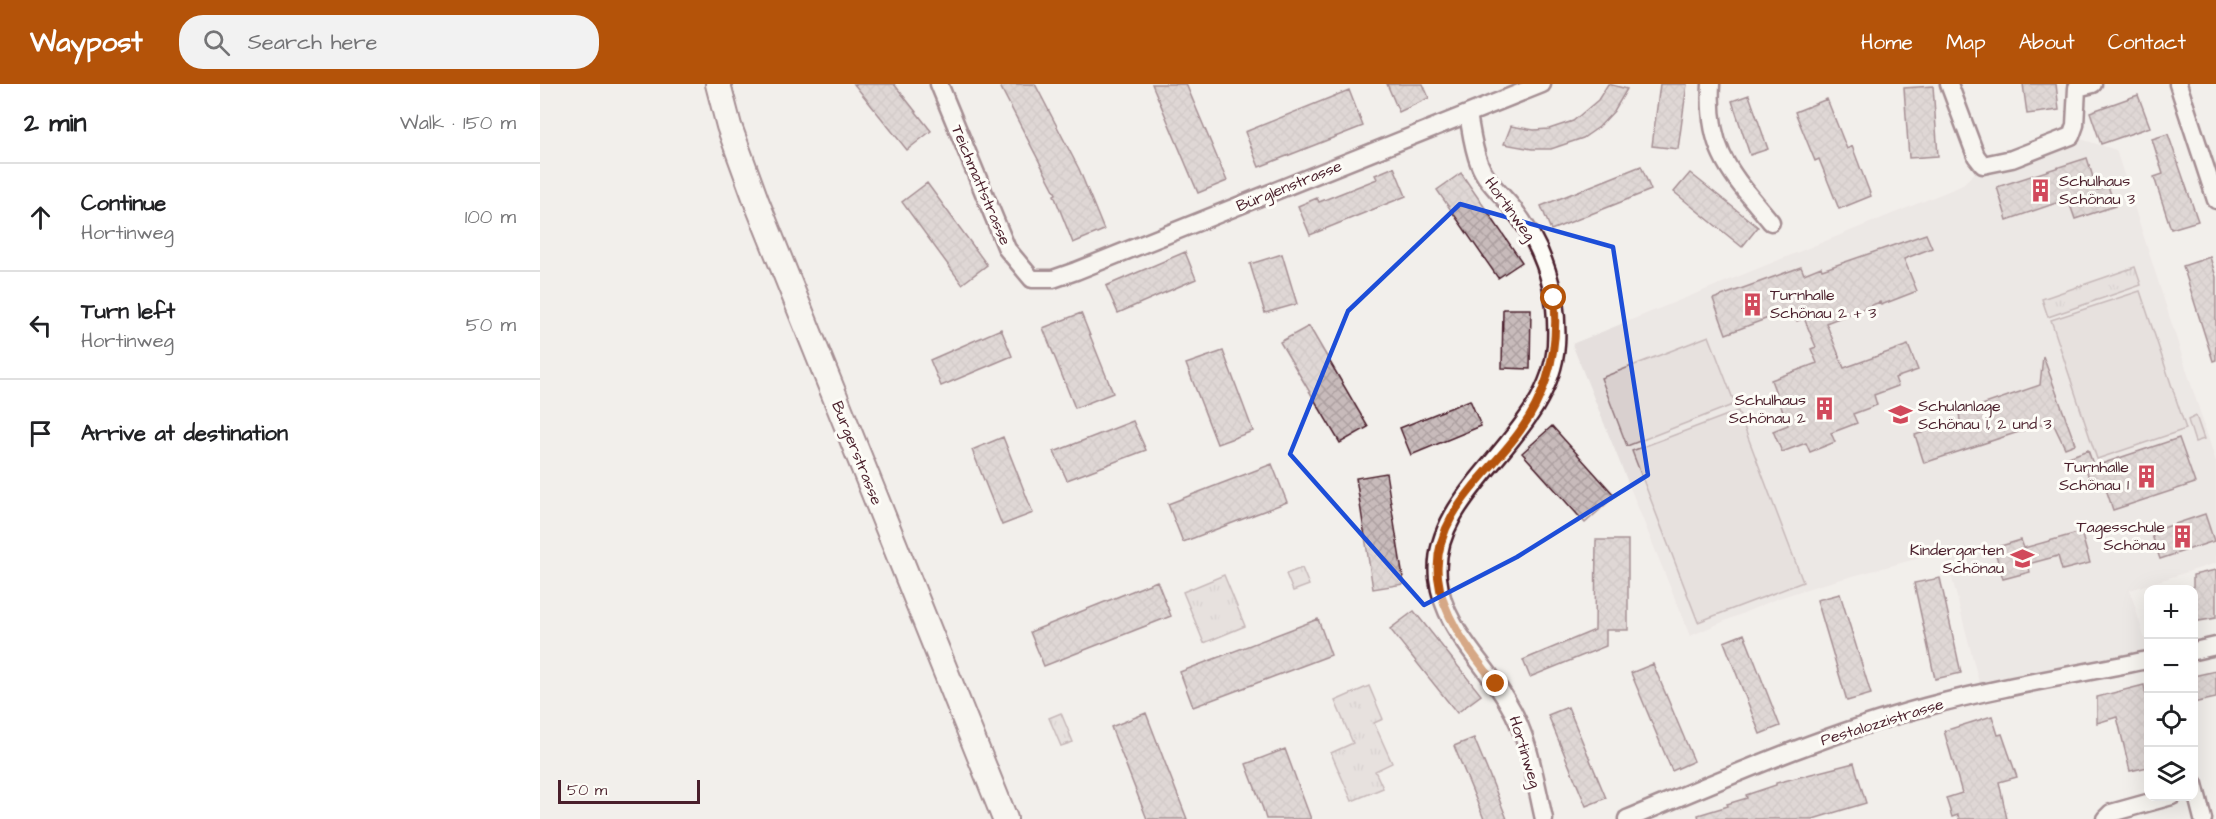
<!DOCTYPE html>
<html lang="en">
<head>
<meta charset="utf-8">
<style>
  :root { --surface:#fff; --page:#f2f2f2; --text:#202124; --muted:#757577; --line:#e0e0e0; --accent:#b45309 }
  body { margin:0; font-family:"Architects Daughter",sans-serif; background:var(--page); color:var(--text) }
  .controls { position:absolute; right:18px; bottom:18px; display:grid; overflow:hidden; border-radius:12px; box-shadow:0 6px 24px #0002 }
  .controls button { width:54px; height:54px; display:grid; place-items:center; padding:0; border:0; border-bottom:2px solid var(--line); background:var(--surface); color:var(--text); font:30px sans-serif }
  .scale { position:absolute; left:18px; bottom:15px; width:142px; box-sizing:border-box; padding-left:6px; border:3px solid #4a1f2b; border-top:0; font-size:16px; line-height:21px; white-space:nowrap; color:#4a1f2b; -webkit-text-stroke:4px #fdfcf7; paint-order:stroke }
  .stop { position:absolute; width:18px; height:18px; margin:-14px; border:4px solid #b45309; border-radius:50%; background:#fff }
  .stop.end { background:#b45309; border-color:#fff; box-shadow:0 2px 6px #0008 }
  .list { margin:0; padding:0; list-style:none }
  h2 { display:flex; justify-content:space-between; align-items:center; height:78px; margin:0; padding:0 24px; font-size:26px }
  h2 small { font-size:20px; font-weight:400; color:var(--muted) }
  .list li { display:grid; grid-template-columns:39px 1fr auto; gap:18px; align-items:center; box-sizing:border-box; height:108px; padding:0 24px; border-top:2px solid var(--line) }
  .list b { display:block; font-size:22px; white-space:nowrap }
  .list p { margin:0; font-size:20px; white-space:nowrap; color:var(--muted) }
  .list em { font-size:20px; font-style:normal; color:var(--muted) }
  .icon { flex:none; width:33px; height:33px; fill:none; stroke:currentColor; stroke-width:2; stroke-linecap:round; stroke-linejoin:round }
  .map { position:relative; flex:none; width:1676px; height:735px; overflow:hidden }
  header { display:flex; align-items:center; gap:36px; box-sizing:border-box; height:84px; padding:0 30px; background:var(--accent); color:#fff }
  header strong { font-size:28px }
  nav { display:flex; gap:33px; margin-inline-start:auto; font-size:21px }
  .search { width:420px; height:54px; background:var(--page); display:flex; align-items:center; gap:15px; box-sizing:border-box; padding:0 21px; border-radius:24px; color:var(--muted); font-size:22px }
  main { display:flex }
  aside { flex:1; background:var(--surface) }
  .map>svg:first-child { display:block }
  .built { fill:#e5dfdd }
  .grass { fill:#d9d0cf; stroke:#92787d; stroke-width:1.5 }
  .park { fill:url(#park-tufts); stroke:#92787d; stroke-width:1.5 }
  .building { fill:url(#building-cross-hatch); stroke:#4a1f2b; stroke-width:1.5 }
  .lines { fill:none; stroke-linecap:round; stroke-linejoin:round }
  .minor-casing { stroke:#4a1f2b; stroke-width:21 }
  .secondary-casing { stroke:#4a1f2b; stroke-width:28 }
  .minor { stroke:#fdfcf7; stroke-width:16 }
  .secondary { stroke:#fdfcf7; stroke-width:24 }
  .route { stroke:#b45309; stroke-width:8 }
  .marked { fill:none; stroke:#1d4ed8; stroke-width:4.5; stroke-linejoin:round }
  .labels { text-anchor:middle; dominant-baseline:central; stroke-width:6; stroke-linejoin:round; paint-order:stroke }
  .poi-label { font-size:16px; fill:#4a1f2b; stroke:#fdfcf7; text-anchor:end }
  .street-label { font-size:16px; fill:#4a1f2b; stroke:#fdfcf7 }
</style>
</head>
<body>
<header>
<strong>Waypost</strong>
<div class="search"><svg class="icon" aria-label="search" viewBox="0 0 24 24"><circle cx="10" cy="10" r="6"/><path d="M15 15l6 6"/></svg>Search here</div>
<nav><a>Home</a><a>Map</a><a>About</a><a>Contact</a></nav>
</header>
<main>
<aside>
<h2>2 min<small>Walk · 150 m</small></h2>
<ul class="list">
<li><svg class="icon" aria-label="ahead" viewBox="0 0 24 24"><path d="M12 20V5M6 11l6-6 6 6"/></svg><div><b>Continue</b><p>Hortinweg</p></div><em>100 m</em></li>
<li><svg class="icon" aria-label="left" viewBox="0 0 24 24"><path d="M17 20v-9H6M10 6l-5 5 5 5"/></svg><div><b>Turn left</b><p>Hortinweg</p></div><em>50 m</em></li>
<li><svg class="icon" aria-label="arrive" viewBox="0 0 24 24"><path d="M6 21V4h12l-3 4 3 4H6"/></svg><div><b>Arrive at destination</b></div></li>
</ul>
</aside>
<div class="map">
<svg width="1676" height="735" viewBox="0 0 1676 735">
  <defs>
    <pattern id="park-tufts" width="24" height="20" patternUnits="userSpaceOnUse" patternTransform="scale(1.5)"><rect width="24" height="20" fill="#d9d0cf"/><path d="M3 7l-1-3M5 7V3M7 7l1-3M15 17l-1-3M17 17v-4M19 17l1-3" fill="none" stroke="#bcb2b2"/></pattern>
    <pattern id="building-cross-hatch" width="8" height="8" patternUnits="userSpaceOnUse" patternTransform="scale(1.5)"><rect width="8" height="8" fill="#c8bbbb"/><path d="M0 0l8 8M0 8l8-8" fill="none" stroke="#ada0a1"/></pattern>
  </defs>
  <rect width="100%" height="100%" fill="#f2efeb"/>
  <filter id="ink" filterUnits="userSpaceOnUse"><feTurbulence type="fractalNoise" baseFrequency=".0167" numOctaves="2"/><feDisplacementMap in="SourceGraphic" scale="12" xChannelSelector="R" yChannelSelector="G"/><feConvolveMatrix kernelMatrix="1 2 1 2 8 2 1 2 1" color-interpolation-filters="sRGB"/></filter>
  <g filter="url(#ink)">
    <path class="built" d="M1531,52l45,14 100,312v101l-86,27 18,60v10l-166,34 -37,-143 -129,35 -40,13 -86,37 -118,-292 389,-158 22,-21z"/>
    <path class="grass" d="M1600,207l46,138 -89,30 -46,-139z
      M1169,252l26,68 -108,42 -26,-68z
      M1198,327l65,171 -105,40 -66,-171z
      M1656,332l8,23 -9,3 -7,-22z"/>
    <path class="park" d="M1595,183l6,18 -93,32 -6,-18z
      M762,484l7,17 -16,6 -7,-17z
      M684,491l21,51 -41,17 -21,-51z
      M829,602l14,33 -9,4 18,40 -17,8 8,17 -31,13 -21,-48 22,-10 -18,-42z
      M521,629l12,29 -12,4 -12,-28z"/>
    <path class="building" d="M314,0h40l37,47 -24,19z
      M459,0h36l44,85 25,61 -31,13 -19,-48 2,-1z
      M612,0h34l41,97 -29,12z
      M847,0h36l6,14 -30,14z
      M1068,0l19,5 -13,22 -15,16 -16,11 -32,11h-19l-28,-5 7,-18 23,4 15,-1 24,-8 25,-21z
      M1120,0h27l-9,65 -26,-3z
      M1483,0h33l3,26 -32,4z
      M1393,2l5,70 -29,2 -5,-70z
      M809,6l14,36 -104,41 -14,-35z
      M1209,11l19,54 -18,6 -18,-54z
      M1598,11l12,32 -49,17 -11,-32z
      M1287,15l20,50 5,-3 19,50 -32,13 -20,-50 -4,2 -20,-49z
      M1628,50l30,87 -27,8 -17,-52 9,-3 -11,-35z
      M1547,74l10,32 11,-4 7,20 -40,13 -7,-20 -61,21 -10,-33z
      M1101,82l10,24 -100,40 -10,-24z
      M854,83l12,29 -96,39 -12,-29 19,-8 2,4 58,-23 -2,-4z
      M921,89l61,89 -24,16 -61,-88z
      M1150,89l68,54 -16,20 -68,-55z
      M387,99l60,82 -25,19 -60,-82z
      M1386,150l6,14 -28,11 13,32 -36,14 -1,-3 -54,21 18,45 64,-23 10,25 -23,8 3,8 -24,9 3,10 -24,9 4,9 -26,10 4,9 -25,10 -4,-9 -24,9 -9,-21 15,-6 -17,-45 46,-17 -6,-14 5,-2 -12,-29 -7,3 -5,-12 -66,25 -13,-35 88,-32 3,7 17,-7 1,3z
      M645,168l11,27 -78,34 -12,-27z
      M742,170l15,50 -32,9 -15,-49z
      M1670,173l6,20v83l-3,1 -30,-95z
      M963,225h28l-1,60 -28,-1z
      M541,229l32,80 -38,15 -32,-80z
      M769,242l59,101 -28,16 -60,-101z
      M461,245l11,27 -71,30 -11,-26z
      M683,267l30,80 -36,13 -31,-80z
      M1503,272l32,88 -10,4 -13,-27 -128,42 -9,-28 45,-15 -1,-7 81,-28z
      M930,316l11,26 -70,29 -11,-27z
      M593,337l13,29 -79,30 -13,-28z
      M1012,342l63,70 -30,27 -63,-70z
      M463,353l30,76 -31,12 -30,-75z
      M1639,354l16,45 -82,27 -10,-30 -12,4 -5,-15z
      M1548,366l5,14 -17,7 -7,-14z
      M732,380l15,38 -104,40 -15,-38z
      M846,389l18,111 -31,5 -17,-111z
      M1665,430l9,27 -54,18 -9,-27z
      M1541,448l9,31 -28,7 -4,-14 -30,8 2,8 -27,7 -9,-31 27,-8 3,8z
      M1056,456h32v90h-22v16l-76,31 -7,-17 72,-30z
      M1676,486v48l-23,4v-47z
      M1400,494l21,95 -26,6 -21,-96z
      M617,497l14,35 -127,50 -14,-34z
      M1300,510l31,100 -24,7 -30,-101z
      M874,527l67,84 -24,18 -67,-84z
      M778,535l13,36 -138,52 -13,-35z
      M1204,550l36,92 -20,8 -36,-92z
      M1113,580l41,97 -22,10 -41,-98z
      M1676,587v27l-23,5v-27z
      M1604,601l4,20v62l-18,4 -13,-54 -20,6v-26z
      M1028,623l38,91 -20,8 -38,-91z
      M606,629l18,47 23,59h-40l-36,-92z
      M1452,632l6,19 4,-1 15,43 -18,5 8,37h-48l-1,-4 -6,2 -6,-19 16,-5 -18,-62z
      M934,654l19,46 14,35h-23l-30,-73z
      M745,665l17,46 9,24h-45l-3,-10 -17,-45z
      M1314,679l12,40 -53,16h-114l-1,-4 30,-9 -1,-2 20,-6 -1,-3 30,-10v-2z"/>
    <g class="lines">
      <defs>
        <path id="minor" d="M399,0l68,165 25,30h21l23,-8 466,-187
          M1171,0c-4,68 20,89 60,138
          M1409,0l27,72 7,9 29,-6 59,-23 4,-11 2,-37 16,-4
          M1638,0l38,116
          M928,30c3,16 5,34 11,49 6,17 20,29 32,43 33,40 48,88 45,139 -6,93 -127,145 -118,233 5,50 46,83 70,125 21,34 27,77 36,116
          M1654,567l22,-5
          M1654,700l9,35
          M1087,735c98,-41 195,-84 298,-112 73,-20 149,-32 223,-47
          M1565,735l6,-6 61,-17"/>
        <path id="secondary" d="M178,0l11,42 28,77 248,616"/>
      </defs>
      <use href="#minor" class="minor-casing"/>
      <use href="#secondary" class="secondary-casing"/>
      <use href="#minor" class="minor"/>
      <use href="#secondary" class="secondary"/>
    </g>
  </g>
  <g class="lines" filter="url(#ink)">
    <path class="route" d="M956,600c-24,-31 -54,-66 -58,-107 -6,-63 50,-101 82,-146 29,-40 39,-85 34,-133"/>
  </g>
  <path d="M0 0H1676V735H0ZM920,120l153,43 35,228 -131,82 -93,48 -134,-151 58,-143z" fill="#f2efeb" fill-opacity=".55" fill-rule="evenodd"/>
  <path class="marked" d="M920,120l153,43 35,228 -131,82 -93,48 -134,-151 58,-143z"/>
  <defs>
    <symbol id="building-bare" viewBox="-9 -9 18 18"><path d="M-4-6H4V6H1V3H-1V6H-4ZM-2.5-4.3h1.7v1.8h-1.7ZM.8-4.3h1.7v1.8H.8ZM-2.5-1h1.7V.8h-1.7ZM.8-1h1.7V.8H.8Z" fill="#d1495b" stroke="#fdfcf7" stroke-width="2.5" paint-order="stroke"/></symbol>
    <symbol id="school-bare" viewBox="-9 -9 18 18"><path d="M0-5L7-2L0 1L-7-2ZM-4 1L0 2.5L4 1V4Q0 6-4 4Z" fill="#d1495b" stroke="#fdfcf7" stroke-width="2.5" paint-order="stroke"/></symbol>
  </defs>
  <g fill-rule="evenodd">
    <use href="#building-bare" x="1484" y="90" width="33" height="33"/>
    <use href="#building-bare" x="1196" y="204" width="33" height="33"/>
    <use href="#building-bare" x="1268" y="308" width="33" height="33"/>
    <use href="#school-bare" x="1344" y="314" width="33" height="33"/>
    <use href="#building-bare" x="1590" y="376" width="33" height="33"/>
    <use href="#building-bare" x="1626" y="436" width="33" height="33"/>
    <use href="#school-bare" x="1466" y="458" width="33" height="33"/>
  </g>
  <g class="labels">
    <g class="poi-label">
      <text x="1519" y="97" text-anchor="start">Schulhaus<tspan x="1519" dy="18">Schönau 3</tspan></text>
      <text x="1230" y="211" text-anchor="start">Turnhalle<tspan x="1230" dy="18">Schönau 2 + 3</tspan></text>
      <text x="1266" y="316">Schulhaus<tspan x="1266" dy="18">Schönau 2</tspan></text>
      <text x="1378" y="322" text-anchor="start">Schulanlage<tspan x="1378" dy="18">Schönau 1, 2 und 3</tspan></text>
      <text x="1589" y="383">Turnhalle<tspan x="1589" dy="18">Schönau 1</tspan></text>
      <text x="1625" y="443">Tagesschule<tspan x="1625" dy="18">Schönau</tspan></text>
      <text x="1464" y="466">Kindergarten<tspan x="1464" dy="18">Schönau</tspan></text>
    </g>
    <g class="street-label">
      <text transform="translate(441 101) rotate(67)">Teichmattstrasse</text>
      <text transform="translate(749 102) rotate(-22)">Bürglenstrasse</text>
      <text transform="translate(970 125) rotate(54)">Hortinweg</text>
      <text transform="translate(317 369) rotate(68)">Burgerstrasse</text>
      <text transform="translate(1342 638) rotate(-17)">Pestalozzistrasse</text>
      <text transform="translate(985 668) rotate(73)">Hortinweg</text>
    </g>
  </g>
</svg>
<div class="controls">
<button>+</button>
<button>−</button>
<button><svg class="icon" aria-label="locate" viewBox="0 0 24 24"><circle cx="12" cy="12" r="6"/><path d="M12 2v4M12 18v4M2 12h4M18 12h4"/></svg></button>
<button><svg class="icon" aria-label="layers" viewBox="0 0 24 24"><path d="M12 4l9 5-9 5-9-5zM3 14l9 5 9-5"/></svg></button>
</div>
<div class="scale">50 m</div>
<div class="stop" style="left:1014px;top:214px"></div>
<div class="stop end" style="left:956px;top:600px"></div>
</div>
</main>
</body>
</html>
